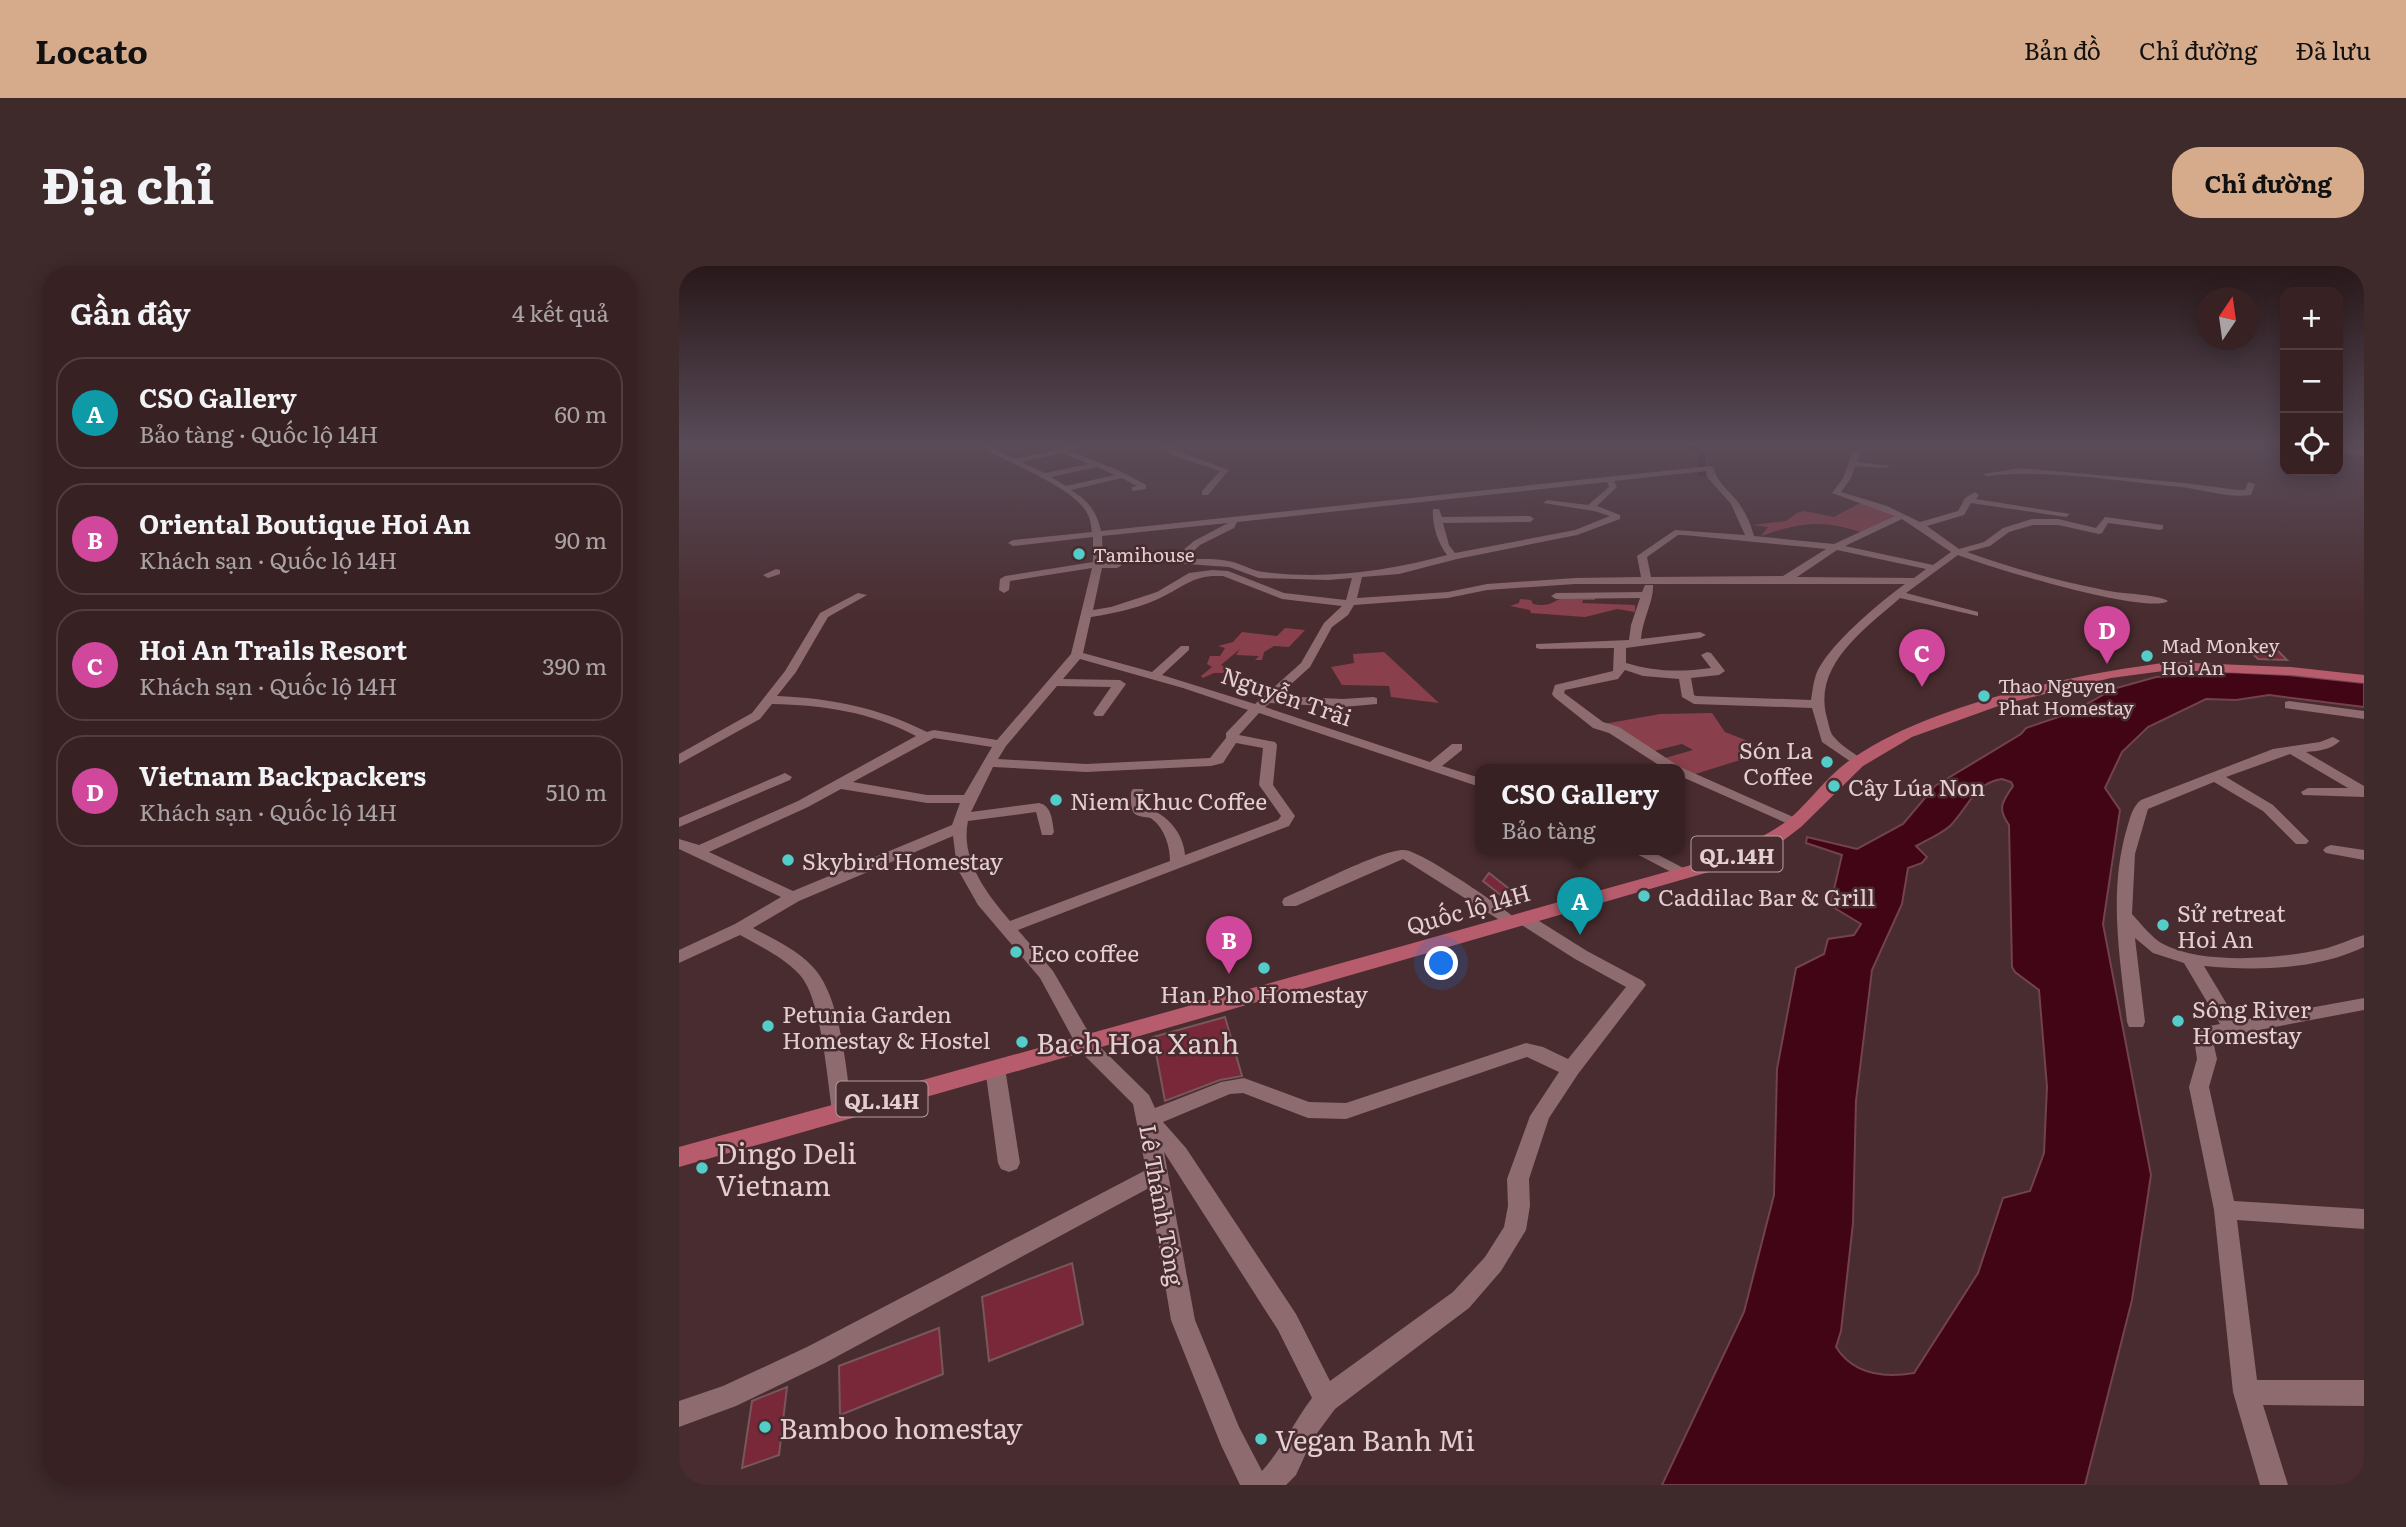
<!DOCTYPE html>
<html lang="vi">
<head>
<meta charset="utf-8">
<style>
  :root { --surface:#372123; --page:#3e292b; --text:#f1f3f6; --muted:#aaa3a6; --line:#513e41; --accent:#d6ab8b }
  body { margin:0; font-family:Literata,serif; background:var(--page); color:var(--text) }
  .controls { position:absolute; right:21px; top:21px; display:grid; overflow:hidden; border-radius:14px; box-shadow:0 4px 18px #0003 }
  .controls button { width:63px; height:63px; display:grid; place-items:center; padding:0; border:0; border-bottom:2px solid var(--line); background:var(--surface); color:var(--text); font:35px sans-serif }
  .compass { position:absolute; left:1517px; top:21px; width:63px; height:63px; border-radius:50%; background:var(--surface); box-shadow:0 4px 18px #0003; rotate:13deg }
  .you { position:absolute; left:763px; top:698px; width:24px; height:24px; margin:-18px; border:5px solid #fff; border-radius:50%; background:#1a73e8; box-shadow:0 0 0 10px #1a73e833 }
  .badge { display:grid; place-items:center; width:46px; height:46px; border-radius:50%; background:var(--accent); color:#fff; font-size:23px; font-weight:700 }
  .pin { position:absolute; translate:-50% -58px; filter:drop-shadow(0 2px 4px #0008) }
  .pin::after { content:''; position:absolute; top:37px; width:24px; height:21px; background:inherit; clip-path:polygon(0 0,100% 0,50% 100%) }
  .popup { position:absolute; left:796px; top:498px; width:210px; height:91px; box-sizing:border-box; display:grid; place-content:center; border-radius:14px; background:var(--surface); filter:drop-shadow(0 2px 5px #0005); font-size:23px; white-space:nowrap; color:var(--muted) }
  .popup b { font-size:26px; color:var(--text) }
  .popup::after { content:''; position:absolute; left:50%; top:100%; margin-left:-14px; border:14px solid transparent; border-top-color:var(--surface) }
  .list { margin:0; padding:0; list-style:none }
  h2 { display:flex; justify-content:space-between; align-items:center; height:91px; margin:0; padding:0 28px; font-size:30px }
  h2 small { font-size:23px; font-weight:400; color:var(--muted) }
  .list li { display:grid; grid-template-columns:46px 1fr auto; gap:21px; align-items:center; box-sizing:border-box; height:112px; margin:0 14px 14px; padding:0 14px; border:2px solid var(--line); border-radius:28px }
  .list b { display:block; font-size:26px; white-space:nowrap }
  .list p { margin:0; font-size:23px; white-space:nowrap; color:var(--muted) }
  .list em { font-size:23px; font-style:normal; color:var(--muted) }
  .icon { flex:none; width:38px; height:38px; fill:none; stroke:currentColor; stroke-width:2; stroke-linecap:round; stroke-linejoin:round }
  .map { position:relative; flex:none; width:1685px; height:1219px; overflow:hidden; border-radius:28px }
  header { display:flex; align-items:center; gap:42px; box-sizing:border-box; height:98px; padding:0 35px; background:var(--accent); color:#111 }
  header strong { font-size:33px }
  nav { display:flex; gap:38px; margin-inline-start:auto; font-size:24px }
  .intro { display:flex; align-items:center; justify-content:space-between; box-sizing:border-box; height:168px; padding:0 42px }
  h1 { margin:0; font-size:49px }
  .button { padding:18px 32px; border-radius:28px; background:var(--accent); color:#111; font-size:24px; font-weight:700 }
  main { display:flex; gap:42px; padding:0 42px }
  aside { flex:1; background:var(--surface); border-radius:28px; box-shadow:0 4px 18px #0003 }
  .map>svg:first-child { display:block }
  .green { fill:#89404c }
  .water { fill:#420515; stroke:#72424d; stroke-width:2; fill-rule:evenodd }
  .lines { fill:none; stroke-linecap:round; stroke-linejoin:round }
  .canal { fill:#420515; fill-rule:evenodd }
  .building { fill:#782838; stroke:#78575b; stroke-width:2 }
  .minor { fill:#8d6b6f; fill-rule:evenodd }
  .major { fill:#b65c6c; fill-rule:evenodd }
  .poi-dot { fill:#53cdc9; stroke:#492c2f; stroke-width:2.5 }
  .labels { text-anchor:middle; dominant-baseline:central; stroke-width:5; stroke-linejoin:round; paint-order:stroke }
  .far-poi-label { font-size:19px; fill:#e3cfd1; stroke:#492c2f; text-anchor:start }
  .shield { fill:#492c2f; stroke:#b59ea0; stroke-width:2 }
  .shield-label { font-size:21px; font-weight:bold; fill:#e3cfd1 }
  .street-label { font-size:23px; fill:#e3cfd1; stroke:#492c2f }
  .poi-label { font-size:23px; fill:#e3cfd1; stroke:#492c2f; text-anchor:start }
  .near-poi-label { font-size:28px; fill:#e3cfd1; stroke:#492c2f; text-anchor:start }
</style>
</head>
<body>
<header>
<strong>Locato</strong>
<nav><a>Bản đồ</a><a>Chỉ đường</a><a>Đã lưu</a></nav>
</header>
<div class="intro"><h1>Địa chỉ</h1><a class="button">Chỉ đường</a></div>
<main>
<aside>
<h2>Gần đây<small>4 kết quả</small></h2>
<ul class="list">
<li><span class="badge" style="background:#0f9aa8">A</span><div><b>CSO Gallery</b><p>Bảo tàng · Quốc lộ 14H</p></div><em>60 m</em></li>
<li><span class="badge" style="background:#d1479c">B</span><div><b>Oriental Boutique Hoi An</b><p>Khách sạn · Quốc lộ 14H</p></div><em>90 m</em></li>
<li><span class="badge" style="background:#d1479c">C</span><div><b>Hoi An Trails Resort</b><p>Khách sạn · Quốc lộ 14H</p></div><em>390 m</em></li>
<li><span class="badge" style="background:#d1479c">D</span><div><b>Vietnam Backpackers</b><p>Khách sạn · Quốc lộ 14H</p></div><em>510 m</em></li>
</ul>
</aside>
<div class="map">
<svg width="1685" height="1219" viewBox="0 0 1685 1219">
  <rect width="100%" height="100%" fill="#492c2f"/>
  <path class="green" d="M1183,236l37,14 -35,17c-42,-14 -62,-11 -103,3l7,-9 -16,-2 34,-4 11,-8 7,-2 30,6z
    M916,330v4h-12l-1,3 53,2v7l-18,-3 -32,8 -54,-4 -1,-3 -20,-4 9,-3 1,-4 11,1 2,4c18,4 20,-4 33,-7 8,-3 20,-1 29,-1z
    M606,362l20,2 -16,17 -15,-1 -10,6 -2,8h-7l4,-4 -23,-1 4,-6 -19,16 6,3 -4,5h-9l-11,5 -2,-2 11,-9 -5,-3 3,-8h10l5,-8 -7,-2 15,-4 9,-10 35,4z
    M705,386l55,51 -48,-6 -2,-11 -47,-1 -11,-18 23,-4 -1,-9z
    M1033,447l13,19 23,9 5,15 -64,20 -9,-7 -22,-9 35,-10 -11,-6 -36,9 -48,-28 62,-11z"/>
  <path class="water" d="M1547,406l62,3 76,8v24l-95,-12 -33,5 -30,-1 -58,28 -26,25 -17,36 15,22 -17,114 48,251 -19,125 -47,185h-423l82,-173 30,-117 3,-126 19,-101 28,-14 4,-15 26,-4 7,-11 -28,-17 -2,-5 11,-47 -36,-12 1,-6 50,12 46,-25 32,-38 86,-52 5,-6 47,-16 40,-23 43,-12zM1323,513l9,3 2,4c-11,16 -16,22 -4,39l3,142 3,5 24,18 8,97 -3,66 -14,38 -27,7 -25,75 -64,100c-30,5 -61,1 -78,-26l5,-16 12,-108 3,-122 16,-131 30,-66 6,-36 14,-5 5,-6 -11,-11c11,-6 25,-12 34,-20 18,-18 24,-43 52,-47z"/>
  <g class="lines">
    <path class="canal" d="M1007,180h9l10,7v24l-7,-2 1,-21z"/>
  </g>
  <path class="building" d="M1566,380l29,1 13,13 -29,-1z
    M810,607l32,25 -10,5 -28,-22z
    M546,751l17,59 -22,4 -55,21 -12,-64z
    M393,997l11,61 -94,37 -7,-64z
    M260,1062l4,46 -103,41 -1,-49z
    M108,1121l-8,68 -37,13 10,-67z"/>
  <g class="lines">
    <path class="minor" d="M302,180c13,0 24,12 36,12 23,-2 44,-12 67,-12l-14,5 50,20 26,14v4l-14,2v-4l5,-1 -15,-8 -51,12c17,10 26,22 30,41l609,-65 4,2c2,15 18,24 26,37 7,10 11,20 14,31l80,8 61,-28 -63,-23 11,-15 9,-25 4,-2 4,2 -3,9 33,4 -4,2 -31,-2 -4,12 -10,14 46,14 33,16 38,-11 7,-13 10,-6 4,3 -3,4 94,15 -4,3 -95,-14 -7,12 -37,11 32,23 25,-7 19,-14 29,-9h26l38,9 9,-11 58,8v4l-3,1 -52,-7 -6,10 -3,1 -41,-9h-25l-24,7 -19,14 -23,6c44,16 92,29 137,38 16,4 54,4 64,11 -21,14 -180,-34 -210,-46l-52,38 72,19v4l-78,-18c-35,31 -88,67 -73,120 2,7 3,16 8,20 8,10 21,15 29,24l-7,4 -35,-24 -10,-34 -118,-4 -12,-7 -3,-18 -36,-3 -18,-6 -7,9 -53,11 -1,3 39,29 16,5 61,40 120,53 2,3 -2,3 -5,1 -115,-51v-7h-15l-56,-36 -16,-5 -39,-31 -2,-3 3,-9 58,-14 1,-23 -74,1 -4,-1v-4l93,-4 2,-15 9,-27 -84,1 -5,-3 5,-3 86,-1 3,-7h8c1,16 -11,35 -12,54l59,-7 6,3 -6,3 -74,10v15c29,9 55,9 85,5l-10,-13 6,-3 4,1 14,18 -6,4 -28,3 3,17 2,1 115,4c2,-13 3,-26 11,-37 17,-26 58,-61 83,-79h-330l-88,6 -39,8 -94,7 -6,10 -16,12 -22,40 -32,29 65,3 30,-2 4,1v6l-34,3 -73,-4 -5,4 165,55 22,-18h10v6l-20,16 38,12v9l-221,-74 -20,22 36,7 2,3 -4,40 22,31 -6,10 -271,104 35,41 40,69 56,55 6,13 66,-26 23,-4 65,24 37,1 180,-60 17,4 25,12 58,-72 -51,-28 -58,-37 -8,4 -106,-67 -107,47h-12l-2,-4 2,-4c24,-10 99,-49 120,-48 16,0 95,55 110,67l8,-4 6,1 59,37 56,30 3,4 -3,4 -65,85 -29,44 -20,61 1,27 -4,24 -25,41 -32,37 -134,101 -23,31 -16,35 -10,10h-46l-19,-40 -50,-125 -22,-132 -324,175 -89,43 -57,21v-26l44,-15 84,-39 339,-177 -13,-66 -54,-54 -39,-72 -62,-73 -21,-37 -4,-32 -154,65 -46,27c20,11 43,21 59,38 29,29 34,104 40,144l-3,6 -7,2 -7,-2 -3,-6c-5,-32 -11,-114 -33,-136 -16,-17 -39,-28 -59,-39l-61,28v-13l56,-26 46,-27 -102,-48v-10l20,6 99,-44 118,-65c-45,-24 -93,-31 -144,-32l-12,15 -81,45v-10l73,-41 33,-42 35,-58 38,-20 9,2 -39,22 -32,55 -19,24c53,2 103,12 150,36l7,-2 63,10 74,-86 21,-86 -82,13 -1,9 -5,3 -5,-3 1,-11 5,-3 88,-14v-25l-80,9 -5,-3 5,-3 79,-8c-1,-5 -1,-12 -4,-17 -13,-29 -81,-51 -107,-69zM383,187l27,11 -44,9 -24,-11zM418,201l18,8 -49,11 -15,-9zM1027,205l2,7 23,26 14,31 -70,-5 -38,26 4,21 -66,1 -88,6 -39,8 -91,6 5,-21 37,-3 58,-15 120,-24 43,-16v-4l-23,-9 20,-19 -3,-6zM928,216l2,5 -21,18 -41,-5 -4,3 51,8 16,5 -35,14 -120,23 -6,-8 -6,-22 87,-1 4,-3 -4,-3 -88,1 -3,-8h-6c-1,15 4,33 14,46 -59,16 -122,25 -183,17 -11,-1 -20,-7 -31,-10 -15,-4 -33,-3 -48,-3l15,-14 34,-17 3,-6zM1223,253l49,33 -18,13 -88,-19zM549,257l-34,18 -21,18v4l56,4 30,11 69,2 24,-2 -6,22 -62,-7 -56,-22 -16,-1 -23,3 -32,19 -46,15 -18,3 9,-42h15l5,-3 -5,-3h-14l-1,-26zM999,269h6l142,14 -43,27 -132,1 -4,-20zM1158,284l89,19 -12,9 -117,-1zM533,310h11l59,23 60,7 -18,17 -23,40 -46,41 -93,-29 27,-25v-4h-8l-29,26 -69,-19 8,-36c25,-4 53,-10 75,-22 18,-9 25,-17 46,-19zM401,393l103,29 65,22 -22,23v5l-16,20 -124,6 -88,-5 8,-13 51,-60 54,1 -18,26 2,3h8l23,-32 -6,-4 -57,-1zM255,472l58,9 -28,48h-37l-74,-13zM557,477l27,5 -4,37 22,31 -3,4 -93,35c-1,-21 -18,-41 -38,-47l-4,-19h-10l-2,3c0,6 -1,18 4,22 5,4 13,2 17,5 13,10 18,28 18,42l-160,60c-23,-27 -50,-61 -42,-100l68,-9 6,23h10l2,-3c-2,-12 -2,-26 -15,-29l-68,9 22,-45 93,5 125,-6 12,-3zM162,523l86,14h33l-8,22 -159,66 -84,-39 99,-45zM848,791l32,15 -29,44 -23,63 1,27 -4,21 -19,30 -32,35 -123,89 -34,-67 -110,-166 -23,-26 67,-28 13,-1 65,25 38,1zM485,886l114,178 34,68c-18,24 -30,51 -50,73l-23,-44 -44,-107z
      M482,180h9l7,5 52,19 -21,25h-6v-4l18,-20 -49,-16z
      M1341,202l164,15 55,7h6l3,-8 7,2 -4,11c-23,3 -47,-5 -70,-8 -63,-6 -131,-18 -194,-11l-4,-2z
      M97,303l4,1v4l-12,4 -5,-3z
      M1610,435l75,10v8l-79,-11v-6z
      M1654,471l7,4c-10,9 -22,10 -34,11l58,34v11l-61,-2 -2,-3 7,-4h40l-58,-34 -64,23 47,28 36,36 -3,3h-10l-33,-33 -49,-29 -66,27 -13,45 -3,60c10,11 19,23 31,30 39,21 117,15 160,5 14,-3 27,-10 41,-14v12c-48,23 -108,24 -160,19l33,55 127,-23v12l-147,28 -4,3 4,18 -8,28 25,114 130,8v20l-127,-9 20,160h107v26l-101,-1 25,80h-28l-27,-93 -19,-182 -25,-123 8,-28 -3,-20 10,-12 16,-3 -36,-61 -31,-10 -18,-15 10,84 -2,5h-14l-2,-5c-7,-64 -19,-130 0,-194 3,-10 5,-21 14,-28l132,-51 47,-7z
      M106,507l7,4 -2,3 -111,47v-9z
      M1652,579l33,5v10l-38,-7 -3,-3 3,-3z
      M948,583h20l46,24 -8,5 -6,-2z
      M316,795l7,2 3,5 15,95 -3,6 -8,3 -8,-3 -3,-6 -13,-95 3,-5z"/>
    <path class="major" d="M1659,180l26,4v6l-26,-4z
      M1492,396l120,5 73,8v8l-73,-8 -120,-5 -60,8 -107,26 -92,33 -49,29 -62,61 -25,19 -60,24c-346,99 -691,200 -1037,297v-20c342,-93 682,-190 1023,-285 30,-12 60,-22 86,-42 23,-19 40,-46 65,-62 80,-55 222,-84 318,-96z"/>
  </g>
  <linearGradient id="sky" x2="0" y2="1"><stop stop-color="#28181a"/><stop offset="0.51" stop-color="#594b58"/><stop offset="1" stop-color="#594b58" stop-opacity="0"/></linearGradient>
  <rect width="1685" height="351" fill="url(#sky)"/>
  <g class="poi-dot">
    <circle cx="400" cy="288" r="7"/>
    <circle cx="1468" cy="390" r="7"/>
    <circle cx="1305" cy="430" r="7"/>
    <circle cx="1148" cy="496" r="7"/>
    <circle cx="1155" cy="520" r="7"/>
    <circle cx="377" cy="534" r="7"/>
    <circle cx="109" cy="594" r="7"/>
    <circle cx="965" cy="630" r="7"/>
    <circle cx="1484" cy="659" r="7"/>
    <circle cx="337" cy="686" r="7"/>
    <circle cx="585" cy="702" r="7"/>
    <circle cx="1499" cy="755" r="7"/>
    <circle cx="89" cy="760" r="7"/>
    <circle cx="343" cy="776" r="7"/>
    <circle cx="23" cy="902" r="7"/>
    <circle cx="86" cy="1161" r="7"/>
    <circle cx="582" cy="1173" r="7"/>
  </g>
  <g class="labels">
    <g class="far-poi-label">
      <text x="414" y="288">Tamihouse</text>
      <text x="1482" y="379">Mad Monkey<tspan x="1482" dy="22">Hoi An</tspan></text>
      <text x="1319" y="419">Thao Nguyen<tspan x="1319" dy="22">Phat Homestay</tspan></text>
    </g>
    <g class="shield">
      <rect x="1012.5" y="570.5" width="91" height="35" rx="5"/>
      <rect x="157.5" y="815.5" width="91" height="35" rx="5"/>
    </g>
    <g class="shield-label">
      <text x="1058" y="588">QL.14H</text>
      <text x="203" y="833">QL.14H</text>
    </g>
    <g class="street-label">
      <text transform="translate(608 429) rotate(19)">Nguyễn Trãi</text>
      <text transform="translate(789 642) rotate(-16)">Quốc lộ 14H</text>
      <text transform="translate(484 939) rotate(80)">Lê Thánh Tông</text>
    </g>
    <g class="poi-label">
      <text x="1134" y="483" text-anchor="end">Són La<tspan x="1134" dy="26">Coffee</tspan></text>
      <text x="1169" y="520">Cây Lúa Non</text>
      <text x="391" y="534">Niem Khuc Coffee</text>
      <text x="123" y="594">Skybird Homestay</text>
      <text x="979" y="630">Caddilac Bar &amp; Grill</text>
      <text x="1498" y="646">Sử retreat<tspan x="1498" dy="26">Hoi An</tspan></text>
      <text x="351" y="686">Eco coffee</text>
      <text x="585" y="727" text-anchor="middle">Han Pho Homestay</text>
      <text x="1513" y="742">Sông River<tspan x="1513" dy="26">Homestay</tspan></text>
      <text x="103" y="747">Petunia Garden<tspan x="103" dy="26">Homestay &amp; Hostel</tspan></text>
    </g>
    <g class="near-poi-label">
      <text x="357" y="776">Bach Hoa Xanh</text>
      <text x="37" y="886">Dingo Deli<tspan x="37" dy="32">Vietnam</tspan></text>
      <text x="100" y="1161">Bamboo homestay</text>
      <text x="596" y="1173">Vegan Banh Mi</text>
    </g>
  </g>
</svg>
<div class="controls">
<button>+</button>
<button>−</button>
<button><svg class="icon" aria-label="locate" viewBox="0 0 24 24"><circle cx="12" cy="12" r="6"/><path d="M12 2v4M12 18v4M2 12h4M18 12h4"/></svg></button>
</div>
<svg class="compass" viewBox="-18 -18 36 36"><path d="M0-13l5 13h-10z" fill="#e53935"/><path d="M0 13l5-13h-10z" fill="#aaa3a6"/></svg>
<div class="you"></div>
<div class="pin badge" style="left:901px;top:669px;background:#0f9aa8">A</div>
<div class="popup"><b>CSO Gallery</b>Bảo tàng</div>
<div class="pin badge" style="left:550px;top:708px;background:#d1479c">B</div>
<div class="pin badge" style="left:1243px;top:421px;background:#d1479c">C</div>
<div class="pin badge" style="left:1428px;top:398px;background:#d1479c">D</div>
</div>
</main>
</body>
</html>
